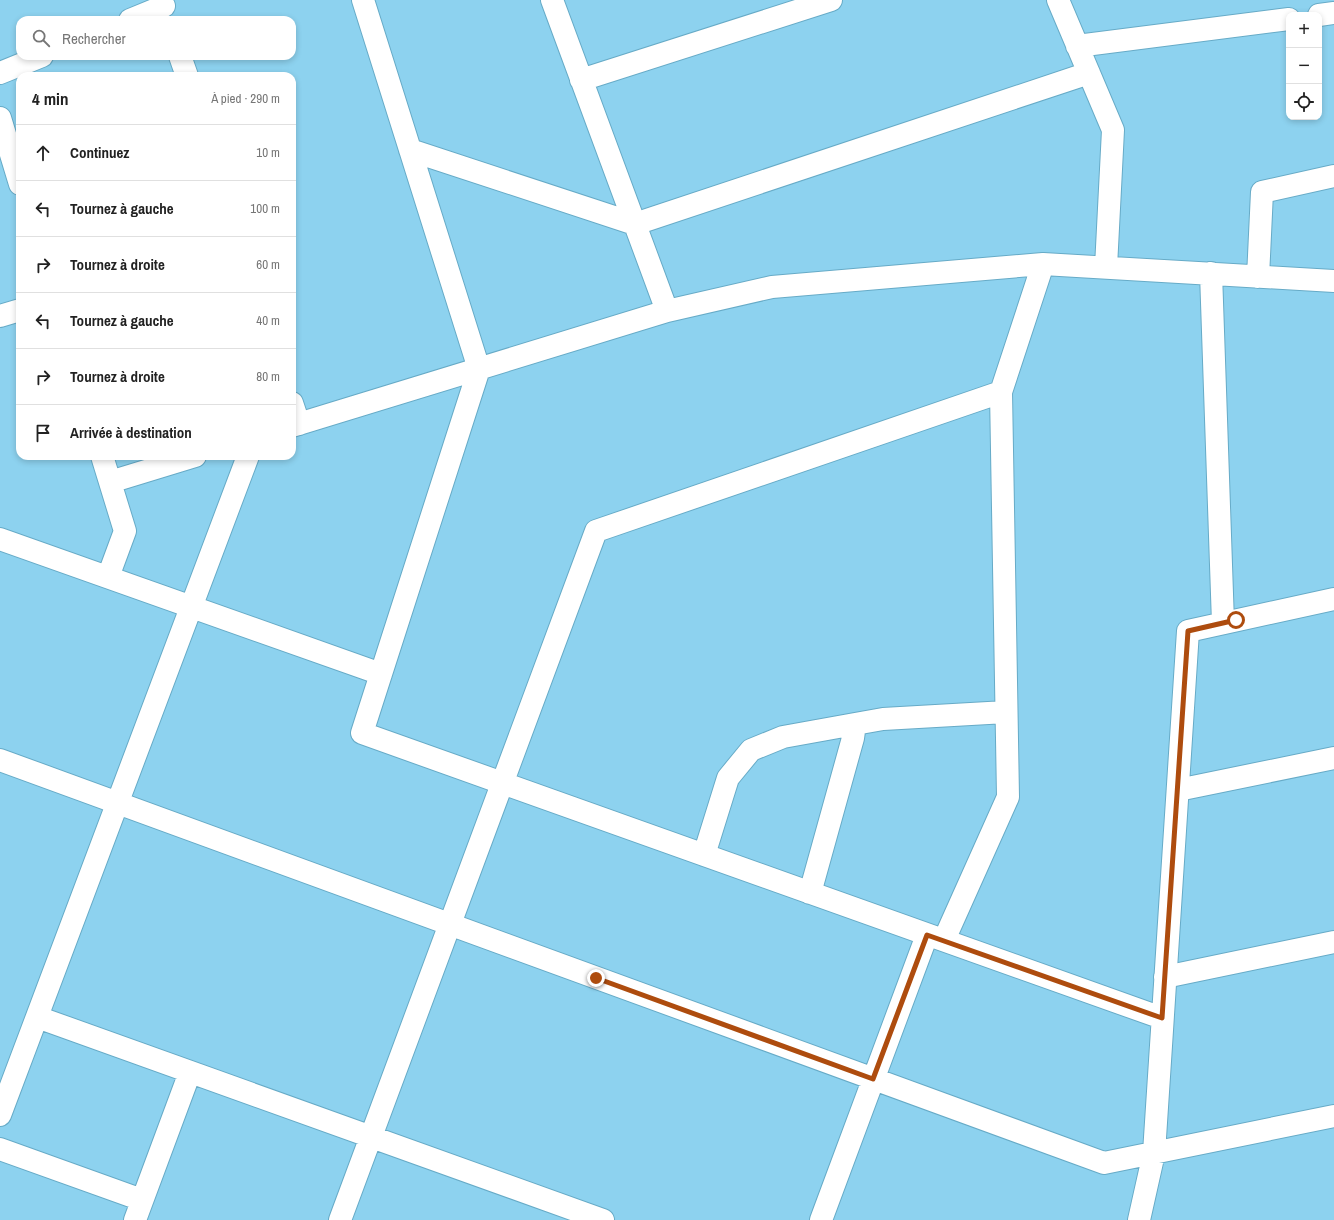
<!DOCTYPE html>
<html lang="fr">
<head>
<meta charset="utf-8">
<style>
  :root { --surface:#fff; --page:#f2f2f2; --text:#222; --muted:#767676; --line:#e0e0e0 }
  body { margin:0; font-family:"Archivo Narrow",sans-serif; background:var(--page); color:var(--text) }
  .controls { position:absolute; right:12px; top:12px; display:grid; overflow:hidden; border-radius:8px; box-shadow:0 2px 6px #0003 }
  .controls button { width:36px; height:36px; display:grid; place-items:center; padding:0; border:0; border-bottom:1px solid var(--line); background:var(--surface); color:var(--text); font:20px sans-serif }
  .stop { position:absolute; width:12px; height:12px; margin:-9px; border:3px solid #ae4c0e; border-radius:50%; background:#fff }
  .stop.end { background:#ae4c0e; border-color:#fff; box-shadow:0 1px 4px #0008 }
  .list { margin:0; padding:0; list-style:none }
  h2 { display:flex; justify-content:space-between; align-items:center; height:52px; margin:0; padding:0 16px; font-size:17px }
  h2 small { font-size:13px; font-weight:400; color:var(--muted) }
  .list li { display:grid; grid-template-columns:26px 1fr auto; gap:12px; align-items:center; box-sizing:border-box; height:56px; padding:0 16px; border-top:1px solid var(--line) }
  .list b { display:block; font-size:15px; white-space:nowrap }
  .list em { font-size:13px; font-style:normal; color:var(--muted) }
  .icon { flex:none; width:22px; height:22px; fill:none; stroke:currentColor; stroke-width:2; stroke-linecap:round; stroke-linejoin:round }
  .map { position:relative; flex:none; width:1334px; height:1220px; overflow:hidden }
  .search { position:absolute; background:var(--surface); box-shadow:0 2px 6px #0003; left:16px; top:16px; width:280px; height:44px; display:flex; align-items:center; gap:10px; box-sizing:border-box; padding:0 14px; border-radius:12px; color:var(--muted); font-size:15px }
  .panel { position:absolute; background:var(--surface); box-shadow:0 2px 6px #0003; left:16px; top:72px; width:280px; height:388px; border-radius:12px }
  .map>svg:first-child { display:block }
  .lines { fill:none; stroke-linecap:round; stroke-linejoin:round }
  .minor-casing { stroke:#67abc7; stroke-width:24 }
  .minor { stroke:#fff; stroke-width:22 }
  .route { stroke:#ae4c0e; stroke-width:5 }
</style>
</head>
<body>
<div class="map">
<svg width="1334" height="1220" viewBox="0 0 1334 1220">
  <rect width="100%" height="100%" fill="#8dd2ef"/>
  <g class="lines">
    <defs>
      <path id="minor" d="M363,0l116,369 -117,364 800,285
        M552,0l115,311
        M1058,0l55,130 -7,137
        M1319,15l15,-2
        M130,20l34,-14
        M1077,46l212,-27
        M180,56l7,20
        M0,73l42,-17
        M581,80l250,-80
        M0,118l20,66
        M410,150l225,74 454,-151
        M1211,273l12,350
        M1258,277l4,-85 72,-16
        M0,316l20,-6
        M292,403l7,21
        M292,426l375,-115 105,-24 271,-23 291,17
        M102,456l23,75 -17,46
        M110,482l85,-26
        M0,539l381,135
        M0,760l1104,403 230,-47
        M1178,790l156,-32
        M704,855l24,-77 23,-28 32,-13 72,-13
        M810,893l43,-155 2,-14 28,-5 123,-7
        M944,940l64,-143 -7,-405 42,-128
        M1165,977l169,-35
        M37,1017l566,203
        M0,1115l248,-659
        M0,1149l142,51
        M135,1220l55,-148
        M340,1220l256,-689 405,-139
        M821,1220l106,-285
        M1139,1220l15,-67 34,-522 146,-32"/>
    </defs>
    <use href="#minor" class="minor-casing"/>
    <use href="#minor" class="minor"/>
  </g>
  <g class="lines">
    <path class="route" d="M596,978l277,101 54,-144 235,83 26,-387 48,-11"/>
  </g>
</svg>
<div class="controls">
<button>+</button>
<button>−</button>
<button><svg class="icon" aria-label="locate" viewBox="0 0 24 24"><circle cx="12" cy="12" r="6"/><path d="M12 2v4M12 18v4M2 12h4M18 12h4"/></svg></button>
</div>
<div class="stop" style="left:1236px;top:620px"></div>
<div class="stop end" style="left:596px;top:978px"></div>
<div class="search"><svg class="icon" aria-label="search" viewBox="0 0 24 24"><circle cx="10" cy="10" r="6"/><path d="M15 15l6 6"/></svg>Rechercher</div>
<section class="panel">
<h2>4 min<small>À pied · 290 m</small></h2>
<ul class="list">
<li><svg class="icon" aria-label="ahead" viewBox="0 0 24 24"><path d="M12 20V5M6 11l6-6 6 6"/></svg><div><b>Continuez</b></div><em>10 m</em></li>
<li><svg class="icon" aria-label="left" viewBox="0 0 24 24"><path d="M17 20v-9H6M10 6l-5 5 5 5"/></svg><div><b>Tournez à gauche</b></div><em>100 m</em></li>
<li><svg class="icon" aria-label="right" viewBox="0 0 24 24"><path d="M7 20v-9h11M14 6l5 5-5 5"/></svg><div><b>Tournez à droite</b></div><em>60 m</em></li>
<li><svg class="icon" aria-label="left" viewBox="0 0 24 24"><path d="M17 20v-9H6M10 6l-5 5 5 5"/></svg><div><b>Tournez à gauche</b></div><em>40 m</em></li>
<li><svg class="icon" aria-label="right" viewBox="0 0 24 24"><path d="M7 20v-9h11M14 6l5 5-5 5"/></svg><div><b>Tournez à droite</b></div><em>80 m</em></li>
<li><svg class="icon" aria-label="arrive" viewBox="0 0 24 24"><path d="M6 21V4h12l-3 4 3 4H6"/></svg><div><b>Arrivée à destination</b></div></li>
</ul>
</section>
</div>
</body>
</html>
